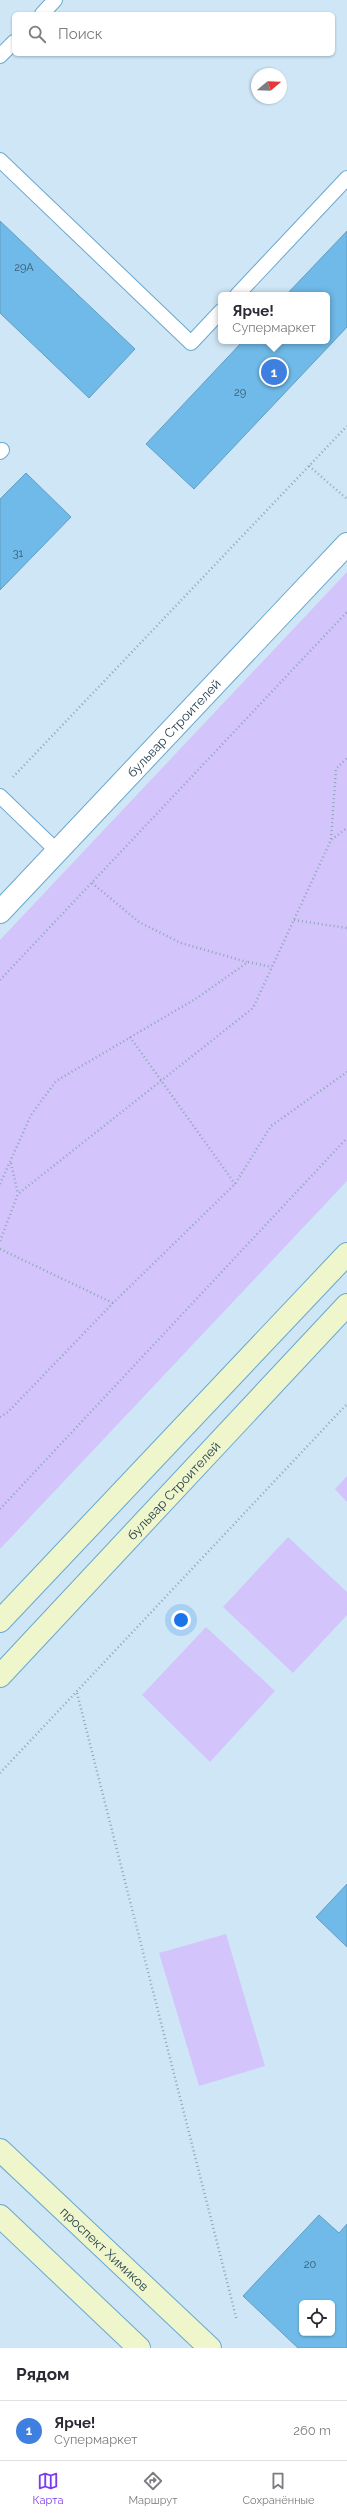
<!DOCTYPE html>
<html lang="ru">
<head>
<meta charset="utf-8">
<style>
  :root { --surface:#fff; --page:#f7f7f7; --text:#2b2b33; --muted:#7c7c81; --line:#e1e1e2; --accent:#7c3aed }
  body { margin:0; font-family:Raleway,sans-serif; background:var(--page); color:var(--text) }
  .controls { position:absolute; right:12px; bottom:12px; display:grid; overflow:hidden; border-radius:6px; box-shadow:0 1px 3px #0004 }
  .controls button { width:36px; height:36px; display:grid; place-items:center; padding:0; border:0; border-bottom:1px solid var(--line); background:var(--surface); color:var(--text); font:20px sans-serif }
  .compass { position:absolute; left:251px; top:68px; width:36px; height:36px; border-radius:50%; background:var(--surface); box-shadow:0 1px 3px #0004; rotate:71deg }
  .you { position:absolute; left:181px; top:1620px; width:14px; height:14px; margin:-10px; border:3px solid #fff; border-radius:50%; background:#1a73e8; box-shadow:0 0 0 6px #1a73e833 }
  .badge { display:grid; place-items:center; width:26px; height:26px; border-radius:50%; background:var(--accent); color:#fff; font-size:13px; font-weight:700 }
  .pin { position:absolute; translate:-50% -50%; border:2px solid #fff; box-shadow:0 1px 4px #0006 }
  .popup { position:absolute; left:218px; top:292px; width:112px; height:52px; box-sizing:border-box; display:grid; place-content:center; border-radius:6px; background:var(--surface); filter:drop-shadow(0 1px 3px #0005); font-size:13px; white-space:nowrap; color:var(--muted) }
  .popup b { font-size:15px; color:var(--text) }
  .popup::after { content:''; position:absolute; left:50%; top:100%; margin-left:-8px; border:8px solid transparent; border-top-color:var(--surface) }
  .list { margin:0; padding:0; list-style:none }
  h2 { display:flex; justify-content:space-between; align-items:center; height:52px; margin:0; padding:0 16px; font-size:17px }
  h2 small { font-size:13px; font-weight:400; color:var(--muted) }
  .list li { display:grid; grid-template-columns:26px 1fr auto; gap:12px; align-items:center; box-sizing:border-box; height:60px; padding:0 16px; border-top:1px solid var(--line) }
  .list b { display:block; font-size:15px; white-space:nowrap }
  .list p { margin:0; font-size:13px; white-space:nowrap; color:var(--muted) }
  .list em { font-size:13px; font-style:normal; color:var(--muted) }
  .icon { flex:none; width:22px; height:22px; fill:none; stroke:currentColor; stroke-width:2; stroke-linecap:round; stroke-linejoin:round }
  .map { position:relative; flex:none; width:347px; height:2348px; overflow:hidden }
  .search { position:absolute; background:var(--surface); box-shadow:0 1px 3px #0004; left:12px; right:12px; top:12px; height:44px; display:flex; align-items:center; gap:10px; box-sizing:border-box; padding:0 14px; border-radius:6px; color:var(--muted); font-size:15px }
  .sheet { height:112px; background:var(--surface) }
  nav { display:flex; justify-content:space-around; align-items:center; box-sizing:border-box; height:56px; border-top:1px solid var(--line); background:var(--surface); font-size:11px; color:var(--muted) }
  nav a { display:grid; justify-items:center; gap:2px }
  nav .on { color:var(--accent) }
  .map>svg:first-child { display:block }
  .green { fill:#d3c5fb }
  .building { fill:#6fbae8; stroke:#629ec3; fill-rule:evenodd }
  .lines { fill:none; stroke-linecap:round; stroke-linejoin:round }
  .service-casing { stroke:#6ba7cd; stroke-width:16 }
  .tertiary-casing { stroke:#6ba7cd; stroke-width:24 }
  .secondary-casing { stroke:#6ba7cd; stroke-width:24 }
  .path { stroke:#8ea6b6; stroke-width:2.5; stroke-dasharray:1 3; stroke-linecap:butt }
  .service { stroke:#fff; stroke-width:14 }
  .tertiary { stroke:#fff; stroke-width:22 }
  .secondary { stroke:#eff6cc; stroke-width:22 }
  .labels { text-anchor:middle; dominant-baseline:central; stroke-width:3; stroke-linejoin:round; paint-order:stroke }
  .number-label { font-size:11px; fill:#375c74 }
  .street-label { font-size:13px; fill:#243d4d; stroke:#cee6f6 }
</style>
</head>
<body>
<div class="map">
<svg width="347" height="2348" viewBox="0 0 347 2348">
  <rect width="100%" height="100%" fill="#cee6f6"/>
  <path class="green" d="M347,572v609l-347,368v-609z
    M347,1476v26l-12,-13z
    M288,1537l59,55v23l-54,58 -70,-66z
    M206,1627l69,64 -65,71 -68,-67z
    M226,1934l39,132 -66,20 -40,-133z"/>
  <path class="building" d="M0,221l135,128 -46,49 -89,-85z
    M347,231v96l-153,162 -48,-45 97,-103h84v-46h-41z
    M26,473l45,44 -71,73v-91z
    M347,1884v63l-31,-30z
    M319,2215l20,18 8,-9v124h-49l-55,-52zM302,2303h30v30h-30z"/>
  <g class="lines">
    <defs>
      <path id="service" d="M42,14l13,-14
        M0,56l14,-14
        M0,160l191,183 30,-32
        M237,295l110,-117
        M0,452l2,-2
        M0,796l57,55"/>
      <g id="tertiary">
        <path id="s1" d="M0,912l347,-368"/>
      </g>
      <g id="secondary">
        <path d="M0,1621l347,-367"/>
        <path id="s2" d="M0,1676l347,-371"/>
        <path id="s3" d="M0,2150l210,198"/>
        <path d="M0,2216l139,132"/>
      </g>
    </defs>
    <use href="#service" class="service-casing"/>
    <use href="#tertiary" class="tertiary-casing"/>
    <use href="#secondary" class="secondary-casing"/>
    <path class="path" d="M309,466l38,33
      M13,777l334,-351
      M331,839l5,-70 11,-11
      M92,883l47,39 42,21 66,19
      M294,920l53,8
      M0,980l347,-368
      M130,1037l105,147
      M11,1163l7,31
      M0,1184l31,-69 25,-34 141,-83 51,-36 24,5
      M0,1241l18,-47 235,-186 78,-168 16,-12
      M0,1249l113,54
      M0,1417l8,-5 105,-109 122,-119 36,-58 76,-54
      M0,1509l347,-371
      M77,1693l160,628
      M0,1773l347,-369"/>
    <use href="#service" class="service"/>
    <use href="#tertiary" class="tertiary"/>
    <use href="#secondary" class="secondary"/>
  </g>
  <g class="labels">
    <g class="number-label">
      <text x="24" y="267">29А</text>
      <text x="240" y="392">29</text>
      <text x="18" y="553">31</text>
      <text x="310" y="2264">20</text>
    </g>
    <g class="street-label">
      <text stroke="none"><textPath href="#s1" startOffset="253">бульвар Строителей</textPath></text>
      <text stroke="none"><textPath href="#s2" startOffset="254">бульвар Строителей</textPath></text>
      <text stroke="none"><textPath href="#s3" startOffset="144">проспект Химиков</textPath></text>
    </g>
  </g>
</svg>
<div class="controls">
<button><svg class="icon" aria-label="locate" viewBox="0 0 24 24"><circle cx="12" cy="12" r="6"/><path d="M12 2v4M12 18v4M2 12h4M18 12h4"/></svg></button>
</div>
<svg class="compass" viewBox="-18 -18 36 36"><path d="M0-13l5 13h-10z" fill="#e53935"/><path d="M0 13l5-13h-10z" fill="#7c7c81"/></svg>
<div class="you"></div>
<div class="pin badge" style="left:274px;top:372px;background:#3f7fe0">1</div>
<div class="popup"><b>Ярче!</b>Супермаркет</div>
<div class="search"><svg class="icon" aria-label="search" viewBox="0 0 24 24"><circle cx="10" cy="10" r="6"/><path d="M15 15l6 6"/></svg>Поиск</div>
</div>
<section class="sheet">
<h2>Рядом<small></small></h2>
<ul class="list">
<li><span class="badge" style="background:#3f7fe0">1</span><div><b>Ярче!</b><p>Супермаркет</p></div><em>260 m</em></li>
</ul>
</section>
<nav>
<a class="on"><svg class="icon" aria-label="map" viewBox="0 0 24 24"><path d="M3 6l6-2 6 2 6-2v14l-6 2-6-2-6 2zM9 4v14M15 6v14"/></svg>Карта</a>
<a><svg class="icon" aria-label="directions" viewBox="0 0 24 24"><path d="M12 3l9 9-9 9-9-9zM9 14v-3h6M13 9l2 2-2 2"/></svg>Маршрут</a>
<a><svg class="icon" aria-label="saved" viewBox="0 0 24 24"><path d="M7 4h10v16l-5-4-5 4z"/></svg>Сохранённые</a>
</nav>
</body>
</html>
